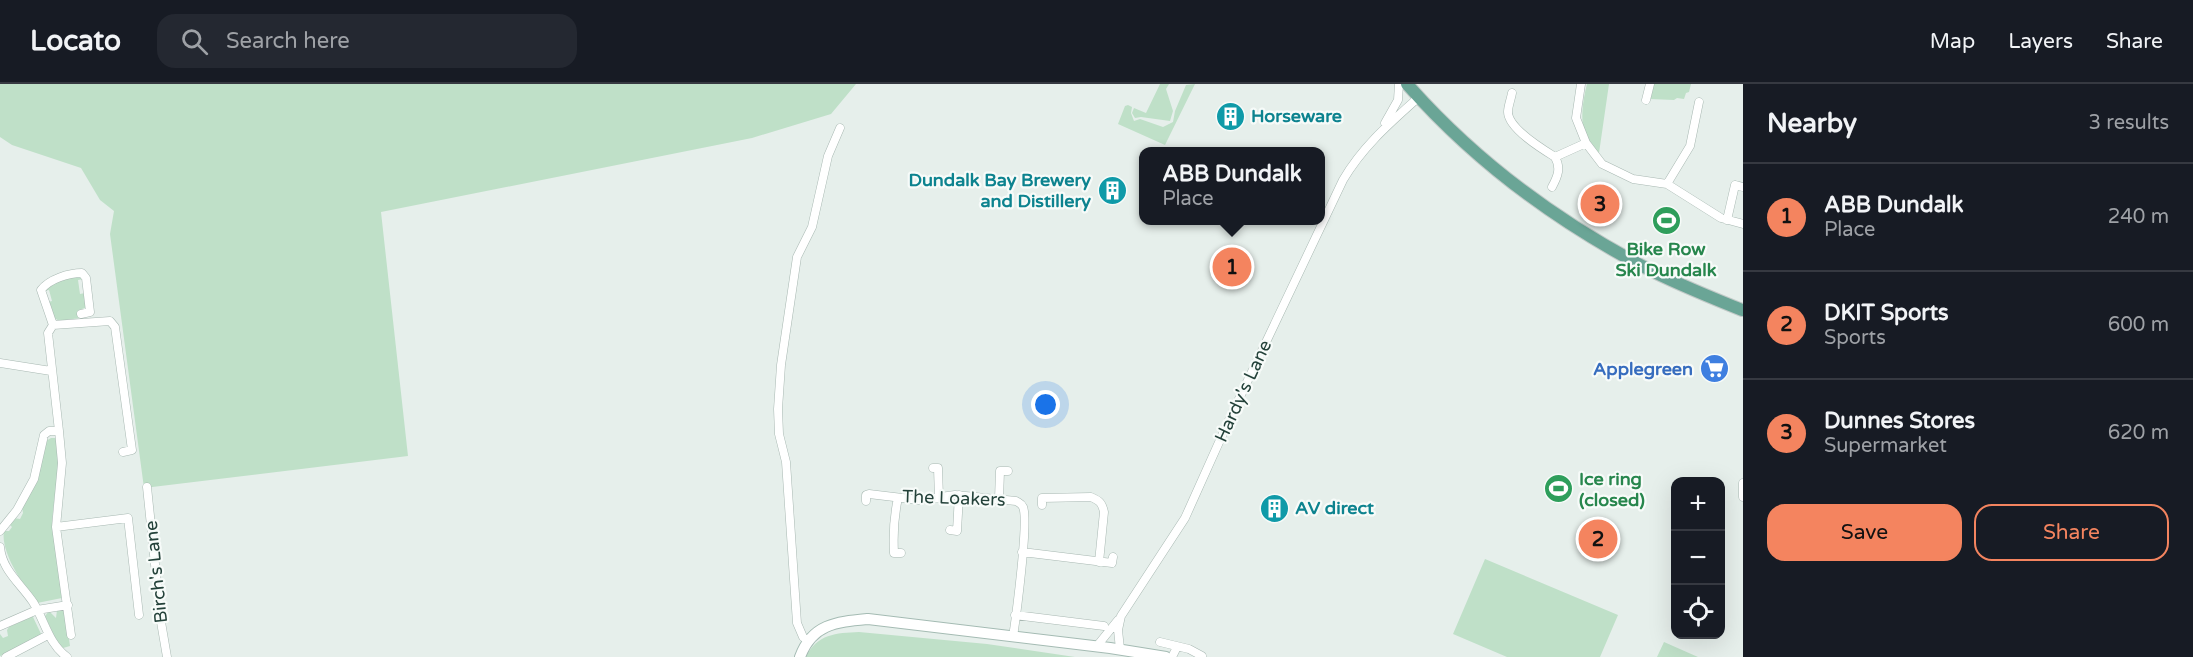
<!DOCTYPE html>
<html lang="en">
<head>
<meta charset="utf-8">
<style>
  :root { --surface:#171b24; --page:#242831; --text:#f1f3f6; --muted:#9ea1a6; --line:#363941; --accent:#f4845f }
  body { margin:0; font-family:"Varela Round",sans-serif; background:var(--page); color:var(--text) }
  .controls { position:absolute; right:18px; bottom:18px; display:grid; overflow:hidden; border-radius:12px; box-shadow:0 6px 24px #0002 }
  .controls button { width:54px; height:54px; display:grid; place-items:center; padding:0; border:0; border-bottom:2px solid var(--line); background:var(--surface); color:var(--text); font:30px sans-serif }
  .you { position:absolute; left:1046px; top:321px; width:21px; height:21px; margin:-15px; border:4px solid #fff; border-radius:50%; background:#1a73e8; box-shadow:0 0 0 9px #1a73e833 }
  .badge { display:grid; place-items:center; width:39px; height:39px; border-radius:50%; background:var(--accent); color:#111; font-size:20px; font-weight:700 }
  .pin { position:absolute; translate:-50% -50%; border:3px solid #fff; box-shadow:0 2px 6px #0006 }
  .popup { position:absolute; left:1139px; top:63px; width:186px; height:78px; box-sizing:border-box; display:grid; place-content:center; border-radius:12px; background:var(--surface); filter:drop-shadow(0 2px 4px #0005); font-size:20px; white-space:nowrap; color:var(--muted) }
  .popup b { font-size:22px; color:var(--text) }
  .popup::after { content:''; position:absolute; left:50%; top:100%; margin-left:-12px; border:12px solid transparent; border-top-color:var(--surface) }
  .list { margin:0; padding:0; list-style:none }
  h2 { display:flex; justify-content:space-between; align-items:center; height:78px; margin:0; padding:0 24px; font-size:26px }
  h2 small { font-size:20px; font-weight:400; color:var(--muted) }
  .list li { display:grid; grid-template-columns:39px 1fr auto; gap:18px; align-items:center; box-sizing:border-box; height:108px; padding:0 24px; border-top:2px solid var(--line) }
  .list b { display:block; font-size:22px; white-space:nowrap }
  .list p { margin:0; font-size:20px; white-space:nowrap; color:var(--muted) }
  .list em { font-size:20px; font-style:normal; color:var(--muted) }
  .actions { display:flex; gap:12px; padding:18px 24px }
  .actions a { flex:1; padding:14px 0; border:2px solid var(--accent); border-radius:18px; text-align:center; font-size:21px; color:var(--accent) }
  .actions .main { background:var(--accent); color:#111 }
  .icon { flex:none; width:33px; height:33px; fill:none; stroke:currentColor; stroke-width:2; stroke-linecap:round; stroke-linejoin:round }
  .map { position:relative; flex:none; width:1743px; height:573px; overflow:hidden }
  header { display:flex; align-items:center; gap:36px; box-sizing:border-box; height:84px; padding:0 30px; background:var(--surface); border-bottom:2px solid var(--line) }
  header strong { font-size:28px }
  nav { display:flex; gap:33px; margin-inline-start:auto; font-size:21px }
  .search { width:420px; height:54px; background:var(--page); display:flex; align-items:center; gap:15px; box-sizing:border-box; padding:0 21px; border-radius:18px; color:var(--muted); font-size:22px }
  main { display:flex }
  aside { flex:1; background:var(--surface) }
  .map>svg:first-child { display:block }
  .green { fill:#bfe0c8 }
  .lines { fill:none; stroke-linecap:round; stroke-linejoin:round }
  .street-casing { stroke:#a8b8b2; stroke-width:9 }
  .secondary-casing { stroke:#a4bbb3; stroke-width:12 }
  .primary-casing { stroke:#c2cac8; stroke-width:14 }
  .street { stroke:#fff; stroke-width:8 }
  .secondary { stroke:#fff; stroke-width:10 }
  .primary { stroke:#6aa596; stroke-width:12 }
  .labels { text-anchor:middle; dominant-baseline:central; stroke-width:4.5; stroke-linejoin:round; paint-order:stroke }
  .culture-label { font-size:18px; font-weight:bold; fill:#0d838f; stroke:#f7fbf9; text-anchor:start }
  .leisure-label { font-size:18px; font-weight:bold; fill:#27864d; stroke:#f7fbf9 }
  .shop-label { font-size:18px; font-weight:bold; fill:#366cbe; stroke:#f7fbf9; text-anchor:end }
  .street-label { font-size:18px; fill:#24423a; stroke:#f7fbf9 }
</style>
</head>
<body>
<header>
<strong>Locato</strong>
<div class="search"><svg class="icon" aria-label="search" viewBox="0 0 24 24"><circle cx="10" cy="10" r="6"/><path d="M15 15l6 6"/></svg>Search here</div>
<nav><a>Map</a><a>Layers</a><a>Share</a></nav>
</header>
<main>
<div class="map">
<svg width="1743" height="573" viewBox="0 0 1743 573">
  <rect width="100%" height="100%" fill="#e6efeb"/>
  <path class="green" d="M0,0h856l-25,30 -79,24 -371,74 27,244 -264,32 -34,-254 4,-23 -14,-11 -19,-32 -69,-23 -12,-8z
    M1160,0h9l-3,5 7,22 -3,10 -29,-4 -6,1 -3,-5 2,-5 12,5z
    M1195,0l-30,61 -47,-21 7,-18 3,-1 4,2 -1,6 3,8 6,-2 23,8 10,-5 2,-11 11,-26z
    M1587,0h22l-10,69c-22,-15 -18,-46 -12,-69z
    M1654,0h37l-2,8 -3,1 -2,6 -7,-1 -3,2 -24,-1z
    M76,191h4l3,4 -5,1 2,14 5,-1v15l-6,2 1,8 -21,3 -6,-4 -5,-15 4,-1 -3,-11 -5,1 2,-5z
    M51,354h5l3,20 -7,62 10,78 -25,5c-12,-16 -37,-50 -33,-72h5l3,-4 -3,-3 5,-6 6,1 3,-6 -1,-6 24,-66z
    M1485,475l133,56 -18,42h-93l-54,-23z
    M63,525l2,1 5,36 -7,2 -4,-2 -14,-30 4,-5 7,7 1,-8z
    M31,533h2l9,19 -32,17 -10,3v-22l3,4 5,-2 -1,-6 2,-3z
    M859,548l128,12 88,13h-269c11,-23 30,-24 53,-25z
    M1664,558l34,15h-41z"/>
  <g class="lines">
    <defs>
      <path id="street" d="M1581,0l-5,34 10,25 16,21 31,15 34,5 54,34 22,6
        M1512,9c-1,6 -4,13 -4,19 0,16 34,37 47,45l31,-14
        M1646,16l4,-16
        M1385,39l13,-23 1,-16
        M1667,100l23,-38 9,-44
        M1552,103c6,-11 9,-19 3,-30
        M1727,136l8,-35 8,2
        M53,241l-12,-35c8,-11 28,-17 41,-17l4,5 4,34 -9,2
        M0,279l51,8
        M59,347l-11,-98 5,-8 57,-4 5,6 17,123 -9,2
        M933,384h5l1,30
        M1743,399v14
        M147,403l14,135 6,35
        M898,414c-4,18 -5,36 -4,55h7
        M999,415l1,-28h8
        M866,417v-6l3,-1 50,6 36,-5 61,6c3,2 5,2 7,6 6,13 -7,110 -10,130
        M1042,421v-7l49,-1c9,4 11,6 13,15l-5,50
        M56,443l72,-9 11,97
        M950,446l7,1 2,-36
        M0,447l17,-21 17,-31 10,-44 5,-4h10l3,32 -6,64 15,108
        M0,463c2,23 20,36 33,55 12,19 15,41 34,55
        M1022,468l90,11 1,-6
        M1015,531l89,11
        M0,542l37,-16 31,-5
        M807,556l-4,-3 -6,-14 -11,-161 -7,-28 -1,-25 3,-44 16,-108 15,-30 16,-71 12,-28
        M1160,558l29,7 13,7
        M1097,562l21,-26
        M1120,565l-2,-19 3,-14 64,-98 44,-98 114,-240c20,-34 47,-57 76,-83
        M6,573l42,-22
        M1172,573l5,-10"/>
      <path id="secondary" d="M800,573c12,-33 36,-35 68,-38l242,29 56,9"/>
      <path id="primary" d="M1407,0c67,76 149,137 239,184 31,16 64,29 96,42"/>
    </defs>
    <use href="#street" class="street-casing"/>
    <use href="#secondary" class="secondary-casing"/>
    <use href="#primary" class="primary-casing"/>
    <use href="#street" class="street"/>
    <use href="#secondary" class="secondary"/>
    <use href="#primary" class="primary"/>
  </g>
  <defs>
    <symbol id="building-disc" viewBox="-11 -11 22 22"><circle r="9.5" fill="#0f9aa8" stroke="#f7fbf9"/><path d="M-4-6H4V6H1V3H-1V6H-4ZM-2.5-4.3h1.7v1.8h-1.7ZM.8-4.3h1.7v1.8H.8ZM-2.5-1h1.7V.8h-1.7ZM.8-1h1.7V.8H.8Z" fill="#fff"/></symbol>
    <symbol id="stadium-disc" viewBox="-11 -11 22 22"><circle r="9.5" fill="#2e9e5b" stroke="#f7fbf9"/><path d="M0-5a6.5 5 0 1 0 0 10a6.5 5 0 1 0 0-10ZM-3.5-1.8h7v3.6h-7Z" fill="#fff"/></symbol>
    <symbol id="supermarket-disc" viewBox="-11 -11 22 22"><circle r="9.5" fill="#3f7fe0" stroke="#f7fbf9"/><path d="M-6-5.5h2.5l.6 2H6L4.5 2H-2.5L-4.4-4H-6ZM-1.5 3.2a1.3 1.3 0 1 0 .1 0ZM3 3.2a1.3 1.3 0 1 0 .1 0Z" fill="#fff"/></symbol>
  </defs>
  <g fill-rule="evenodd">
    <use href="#building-disc" x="1214" y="16" width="33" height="33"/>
    <use href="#building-disc" x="1096" y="90" width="33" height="33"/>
    <use href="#stadium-disc" x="1650" y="120" width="33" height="33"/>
    <use href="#supermarket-disc" x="1698" y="268" width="33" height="33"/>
    <use href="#stadium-disc" x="1542" y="388" width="33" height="33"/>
    <use href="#building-disc" x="1258" y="408" width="33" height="33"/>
  </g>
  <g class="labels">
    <g class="culture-label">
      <text x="1251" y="32">Horseware</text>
      <text x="1091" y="96" text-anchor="end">Dundalk Bay Brewery<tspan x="1091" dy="21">and Distillery</tspan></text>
      <text x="1295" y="424">AV direct</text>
    </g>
    <g class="leisure-label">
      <text x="1666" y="165">Bike Row<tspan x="1666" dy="21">Ski Dundalk</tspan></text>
      <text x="1579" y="395" text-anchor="start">Ice ring<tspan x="1579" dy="21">(closed)</tspan></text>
    </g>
    <g class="shop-label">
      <text x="1693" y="285">Applegreen</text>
    </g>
    <g class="street-label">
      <text transform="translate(1243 307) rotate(-65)">Hardy's Lane</text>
      <text transform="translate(954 414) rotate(2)">The Loakers</text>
      <text transform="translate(156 488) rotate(-96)">Birch's Lane</text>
    </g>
  </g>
</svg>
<div class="controls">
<button>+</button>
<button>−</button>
<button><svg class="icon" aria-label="locate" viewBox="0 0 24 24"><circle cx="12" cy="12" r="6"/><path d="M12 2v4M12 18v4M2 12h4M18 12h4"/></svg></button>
</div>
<div class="you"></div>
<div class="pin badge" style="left:1232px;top:183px">1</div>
<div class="popup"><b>ABB Dundalk</b>Place</div>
<div class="pin badge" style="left:1598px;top:455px">2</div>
<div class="pin badge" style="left:1600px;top:120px">3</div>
</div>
<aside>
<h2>Nearby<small>3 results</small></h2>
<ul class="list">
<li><span class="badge">1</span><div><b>ABB Dundalk</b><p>Place</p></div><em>240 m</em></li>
<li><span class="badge">2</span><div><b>DKIT Sports</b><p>Sports</p></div><em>600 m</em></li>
<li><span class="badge">3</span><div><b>Dunnes Stores</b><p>Supermarket</p></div><em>620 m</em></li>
</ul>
<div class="actions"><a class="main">Save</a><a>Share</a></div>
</aside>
</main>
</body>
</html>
